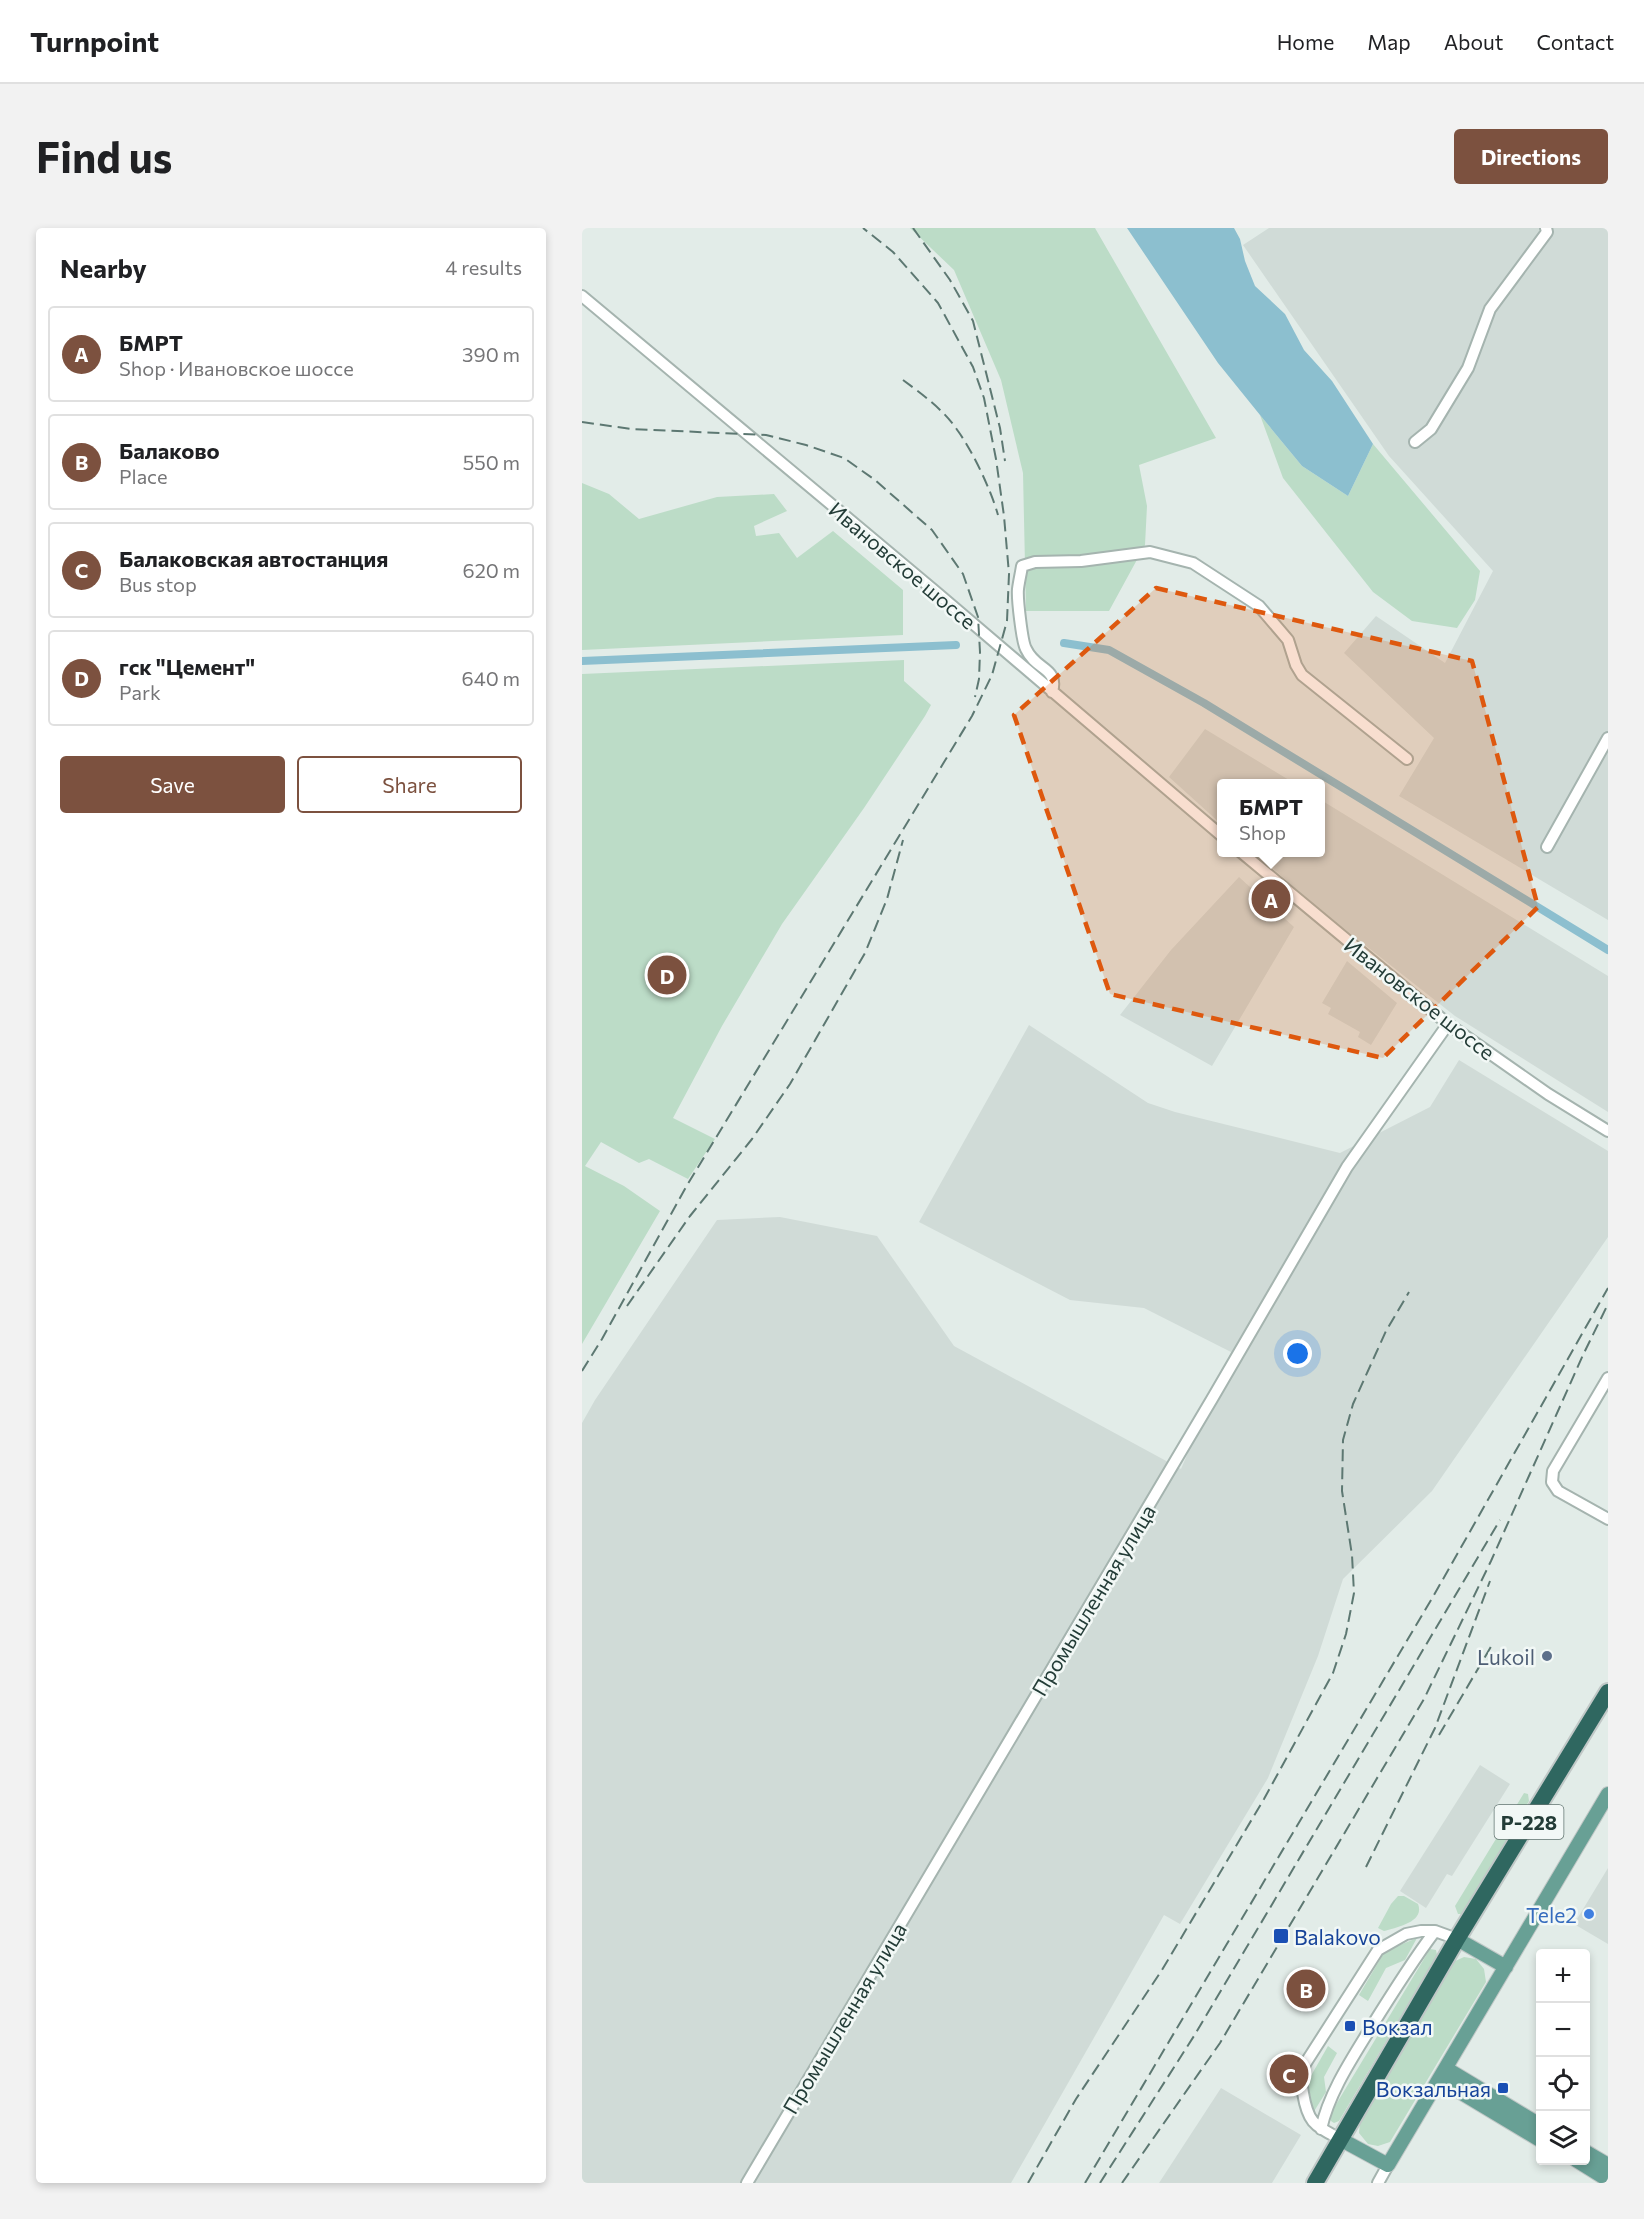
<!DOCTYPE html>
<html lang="en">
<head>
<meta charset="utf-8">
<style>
  :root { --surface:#fff; --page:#f2f2f2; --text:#202124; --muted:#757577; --line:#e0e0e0; --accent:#7c513f }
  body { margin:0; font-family:Commissioner,sans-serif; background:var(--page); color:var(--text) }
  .controls { position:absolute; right:18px; bottom:18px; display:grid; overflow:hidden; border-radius:6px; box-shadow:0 3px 9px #0003 }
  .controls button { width:54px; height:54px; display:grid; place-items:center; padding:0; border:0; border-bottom:2px solid var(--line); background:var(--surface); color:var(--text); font:30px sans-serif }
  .you { position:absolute; left:716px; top:1126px; width:21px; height:21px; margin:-15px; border:4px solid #fff; border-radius:50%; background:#1a73e8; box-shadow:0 0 0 9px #1a73e833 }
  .badge { display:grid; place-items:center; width:39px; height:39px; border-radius:50%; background:var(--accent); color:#fff; font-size:20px; font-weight:700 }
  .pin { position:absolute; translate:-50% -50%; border:3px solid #fff; box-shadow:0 2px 6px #0006 }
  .popup { position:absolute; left:635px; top:551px; width:108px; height:78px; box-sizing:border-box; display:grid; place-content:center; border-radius:6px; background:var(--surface); filter:drop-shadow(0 2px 4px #0005); font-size:20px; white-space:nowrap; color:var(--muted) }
  .popup b { font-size:22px; color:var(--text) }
  .popup::after { content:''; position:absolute; left:50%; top:100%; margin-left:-12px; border:12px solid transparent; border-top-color:var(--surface) }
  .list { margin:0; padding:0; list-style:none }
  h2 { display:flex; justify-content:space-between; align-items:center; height:78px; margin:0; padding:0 24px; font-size:26px }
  h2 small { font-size:20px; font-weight:400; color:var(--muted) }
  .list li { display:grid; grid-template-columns:39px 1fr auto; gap:18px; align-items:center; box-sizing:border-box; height:96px; margin:0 12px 12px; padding:0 12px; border:2px solid var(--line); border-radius:6px }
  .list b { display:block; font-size:22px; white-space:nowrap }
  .list p { margin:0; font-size:20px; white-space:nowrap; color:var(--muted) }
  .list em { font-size:20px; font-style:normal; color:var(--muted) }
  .actions { display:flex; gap:12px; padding:18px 24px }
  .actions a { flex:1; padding:14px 0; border:2px solid var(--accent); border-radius:6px; text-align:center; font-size:21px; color:var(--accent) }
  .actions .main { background:var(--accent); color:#fff }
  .icon { flex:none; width:33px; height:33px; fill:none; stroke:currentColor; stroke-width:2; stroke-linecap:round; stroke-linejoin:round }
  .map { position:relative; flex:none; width:1026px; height:1955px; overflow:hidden; border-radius:6px }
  header { display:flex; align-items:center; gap:36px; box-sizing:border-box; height:84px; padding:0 30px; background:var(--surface); border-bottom:2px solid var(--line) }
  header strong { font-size:28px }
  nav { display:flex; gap:33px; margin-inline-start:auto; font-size:21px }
  .intro { display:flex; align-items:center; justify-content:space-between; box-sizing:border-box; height:144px; padding:0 36px }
  h1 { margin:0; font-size:42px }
  .button { padding:15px 27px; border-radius:6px; background:var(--accent); color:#fff; font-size:21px; font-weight:700 }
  main { display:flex; gap:36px; padding:0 36px }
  aside { flex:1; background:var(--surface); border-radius:6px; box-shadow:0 3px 9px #0003 }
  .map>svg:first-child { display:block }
  .built { fill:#d0dbd7 }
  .green { fill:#bcdcc7 }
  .water { fill:#8cbfcf }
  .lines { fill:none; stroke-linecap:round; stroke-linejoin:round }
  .canal { stroke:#8cbfcf; stroke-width:8 }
  .minor-casing { stroke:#a5b4af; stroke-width:14 }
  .major-casing { stroke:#c1c8c7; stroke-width:16 }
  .highway-casing { stroke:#c1c8c7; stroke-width:20 }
  .minor { stroke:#fff; stroke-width:10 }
  .major { stroke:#68a095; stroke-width:14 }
  .highway { stroke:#2f6760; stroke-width:16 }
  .rail { stroke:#5d7872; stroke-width:2; stroke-dasharray:12 6; stroke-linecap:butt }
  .marked { fill:#de580e; fill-opacity:0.2; stroke:#de580e; stroke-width:4.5; stroke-dasharray:12 8; stroke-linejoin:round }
  .service-dot { fill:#5c6f8a; stroke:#f2f8f6; stroke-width:2 }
  .shop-dot { fill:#3f7fe0; stroke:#f2f8f6; stroke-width:2 }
  .transit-dot { fill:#1a4fb4; stroke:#f2f8f6; stroke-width:2 }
  .labels { text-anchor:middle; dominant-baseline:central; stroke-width:5; stroke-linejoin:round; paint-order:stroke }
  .shield { fill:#f2f8f6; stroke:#617470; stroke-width:1.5 }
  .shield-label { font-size:20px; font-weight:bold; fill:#233c37 }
  .street-label { font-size:21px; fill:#233c37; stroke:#f2f8f6 }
  .service-label { font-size:21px; fill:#4e5e75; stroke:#f2f8f6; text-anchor:end }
  .shop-label { font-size:21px; fill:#366cbe; stroke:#f2f8f6; text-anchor:end }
  .transit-label { font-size:21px; fill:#164399; stroke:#f2f8f6; text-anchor:start }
</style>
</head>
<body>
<header>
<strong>Turnpoint</strong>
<nav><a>Home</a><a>Map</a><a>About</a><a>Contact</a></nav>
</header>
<div class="intro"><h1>Find us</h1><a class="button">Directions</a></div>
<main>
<aside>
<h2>Nearby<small>4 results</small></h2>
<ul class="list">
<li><span class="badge">A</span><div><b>БМРТ</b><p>Shop · Ивановское шоссе</p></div><em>390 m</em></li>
<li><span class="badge">B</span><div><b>Балаково</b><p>Place</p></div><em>550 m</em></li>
<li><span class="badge">C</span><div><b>Балаковская автостанция</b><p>Bus stop</p></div><em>620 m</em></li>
<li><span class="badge">D</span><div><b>гск &quot;Цемент&quot;</b><p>Park</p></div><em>640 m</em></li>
</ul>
<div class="actions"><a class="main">Save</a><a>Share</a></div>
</aside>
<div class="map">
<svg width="1026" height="1955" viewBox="0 0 1026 1955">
  <rect width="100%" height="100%" fill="#e2ece8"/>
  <path class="built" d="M687,0h339v692l-209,-124 35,-58 -90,-85 32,-37 69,47 48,-92 -104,-115 -146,-211z
    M623,501l89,54 -72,1 -1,40 -52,-47z
    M739,572l287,176v136l-153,-96 -137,-108 -63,-55 65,-1z
    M657,649l55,50 -82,139 -92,-51 51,-65z
    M765,733l50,42 -26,42 -13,-8 2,-5 -32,-18 3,-6 -9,-5z
    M447,797l119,78 27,9 165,41 90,-46 29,-47 149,91v86l-176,254 -89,88 -25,77 -50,122 -88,146 -16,-9 -153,268h-429v-760l13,-23 122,-180 63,-3 97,19 77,110 227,123 50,-117 -87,-44 -74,-8 -151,-78z
    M898,1537l30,19 -58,92 -5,-2 -21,34 -26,-17z
    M1026,1640v76l-34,-20z
    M639,1860l80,47 -29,48h-113z"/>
  <path class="green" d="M328,0h185l121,210 -77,27 8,41 -2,39 -36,66h-83l-3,-138 -22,-93 -47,-110z
    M678,187l42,51 46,30 25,-52 107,127 -5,29 -18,28 -45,-7 -39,-29 -90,-114z
    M0,255l27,11 30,25 78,-22 57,-3 13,17 -33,15 2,10 23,-3 18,25 36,-27 70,59v45l-321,15z
    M322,432v21l27,24 -6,11 -61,92 -82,116 -60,102 -49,92 42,21 -27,40 -39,-20 -10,4 -38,-21 -16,24 39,20 36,25 -78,133v-670z
    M942,1565l4,1 1,7 -65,113h-6l-3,-8z
    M816,1668h6l14,8c7,18 -21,23 -34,27l-6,-3 13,-24z
    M835,1710l-12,22 -19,8 -18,33 -9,-6 26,-44z
    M848,1721l6,1 1,5 -98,166 -5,2 -3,-2 -2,-5z
    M882,1729l12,2 8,10 2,13 -96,160 -12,4 -10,-2 -9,-11 1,-12 93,-159z
    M746,1818l9,7 -13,24 2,15 -13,21 -5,-32z"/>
  <path class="water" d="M545,0h107l6,11 5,22 10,25 30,28 19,36 28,31 41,63 -25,52 -46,-30 -42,-51 -42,-52z"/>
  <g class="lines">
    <path class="canal" d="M482,415l45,7 95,53 404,247
      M0,433l374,-16"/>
    <defs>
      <path id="minor" d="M0,68l354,296 286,244
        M833,214l16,-13 37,-61 22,-59 57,-77 -1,-4
        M470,464c7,-25 -16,-21 -26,-43 -4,-7 -9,-51 -8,-60 1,-8 3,-16 4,-23l13,-4 46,-1 69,-9 43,11 66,43 29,34 8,25 6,10 105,84
        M965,619l61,-109
        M659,624l207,172 100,70 60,37
        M1026,1150l-55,93 -1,11 6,9 50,28
        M739,1901c8,-36 30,-69 49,-100 21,-34 41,-66 65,-98
        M758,1911c-26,-14 -32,-16 -37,-46 -2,-11 -2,-18 2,-29l73,-114 28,-16 15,-3h14l22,8
        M165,1955l465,-784 135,-232 101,-143
        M796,1955l10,-18"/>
      <path id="major" d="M875,1711l49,28
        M865,1841l93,56
        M858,1852l100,60
        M758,1911l48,26 220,-371
        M1004,1924l22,13
        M994,1932l32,20"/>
      <path id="highway" d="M733,1955l142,-244 151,-247"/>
    </defs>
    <use href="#minor" class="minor-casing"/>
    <use href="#major" class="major-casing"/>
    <use href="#highway" class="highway-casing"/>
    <use href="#minor" class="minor"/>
    <use href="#major" class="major"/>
    <use href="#highway" class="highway"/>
    <path class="rail" d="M331,0l37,52 23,41 27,107 5,33
      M321,152c20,15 41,30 55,51 15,21 33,59 40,84
      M0,194l49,7 135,6 40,10 38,13 31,22 57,50 31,44 15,43 2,35 -1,27 -4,18
      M45,1078l63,-90 62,-77 38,-55 75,-131 22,-54 16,-59
      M0,1143l20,-32 84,-152 286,-471 20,-41 15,-54 2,-47 -5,-58 -8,-57 -12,-61 -11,-31 -35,-64 -45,-51 -30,-24
      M857,1507l53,-90
      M784,1639l69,-139 55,-147
      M446,1955l48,-84 86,-129 102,-171 69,-126 13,-39 8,-41 -2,-38 -10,-64 1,-51 10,-36 33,-73 23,-39
      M503,1955l349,-588 174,-307
      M518,1955l94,-147 306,-516
      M540,1955l98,-140 204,-344 67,-138 92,-206 25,-51"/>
  </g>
  <path class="marked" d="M574,360l316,73 66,246 -155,151 -273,-64 -96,-279z"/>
  <circle class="service-dot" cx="965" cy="1428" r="6"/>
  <circle class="shop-dot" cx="1007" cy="1686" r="6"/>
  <g class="transit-dot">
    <rect x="691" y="1700" width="16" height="16" rx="3"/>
    <rect x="762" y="1792" width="12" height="12" rx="3"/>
    <rect x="915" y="1854" width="12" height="12" rx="3"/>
  </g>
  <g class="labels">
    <rect class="shield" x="912.5" y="1577" width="69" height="34" rx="4.5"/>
    <g class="shield-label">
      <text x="947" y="1594">Р-228</text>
    </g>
    <g class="street-label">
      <text transform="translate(321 337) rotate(40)">Ивановское шоссе</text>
      <text transform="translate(838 770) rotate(38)">Ивановское шоссе</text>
      <text transform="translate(511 1372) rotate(-59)">Промышленная улица</text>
      <text transform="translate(262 1790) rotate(-59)">Промышленная улица</text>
    </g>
    <g class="service-label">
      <text x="953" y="1428">Lukoil</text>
    </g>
    <g class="shop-label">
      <text x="995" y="1686">Tele2</text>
    </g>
    <g class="transit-label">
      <text x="712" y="1708">Balakovo</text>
      <text x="780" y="1798">Вокзал</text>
      <text x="909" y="1860" text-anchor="end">Вокзальная</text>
    </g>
  </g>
</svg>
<div class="controls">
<button>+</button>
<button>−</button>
<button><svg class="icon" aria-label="locate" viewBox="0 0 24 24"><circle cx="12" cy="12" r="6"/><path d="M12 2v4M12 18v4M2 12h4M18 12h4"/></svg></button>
<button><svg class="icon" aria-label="layers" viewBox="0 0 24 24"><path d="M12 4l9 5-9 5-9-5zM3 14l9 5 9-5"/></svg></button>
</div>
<div class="you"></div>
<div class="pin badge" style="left:689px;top:671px">A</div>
<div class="popup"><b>БМРТ</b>Shop</div>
<div class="pin badge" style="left:724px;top:1761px">B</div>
<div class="pin badge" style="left:707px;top:1846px">C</div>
<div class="pin badge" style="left:85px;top:747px">D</div>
</div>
</main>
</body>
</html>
